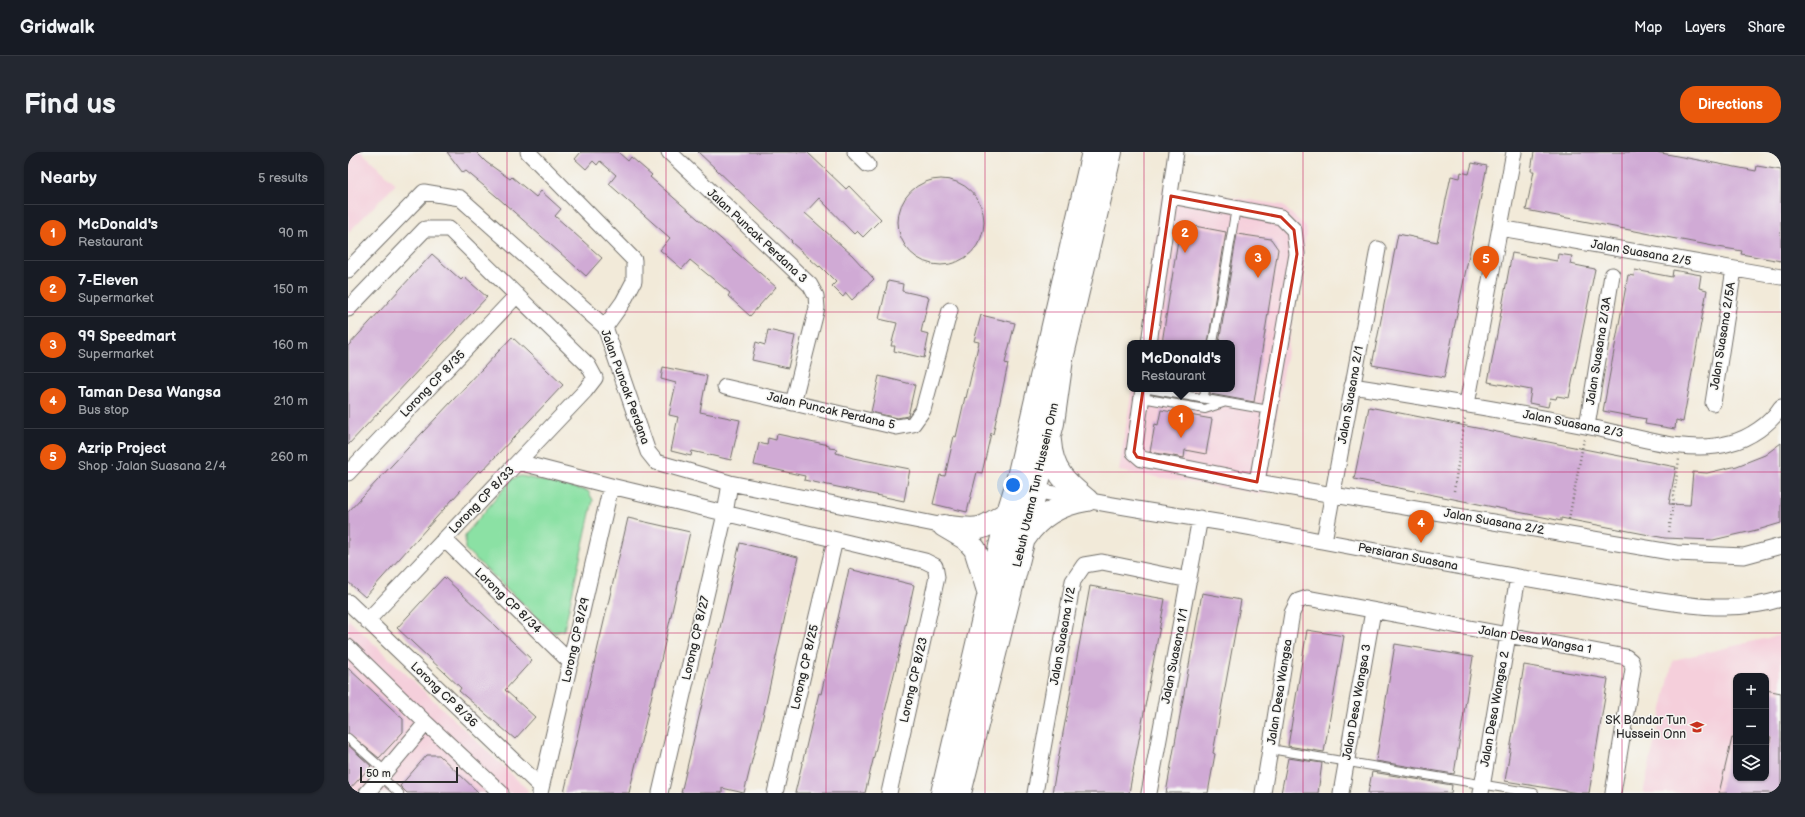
<!DOCTYPE html>
<html lang="en">
<head>
<meta charset="utf-8">
<style>
  :root { --surface:#171b24; --page:#242831; --text:#f1f3f6; --muted:#9ea1a6; --line:#363941; --accent:#ea580c }
  body { margin:0; font-family:"Balsamiq Sans",sans-serif; background:var(--page); color:var(--text) }
  .controls { position:absolute; right:12px; bottom:12px; display:grid; overflow:hidden; border-radius:8px; box-shadow:0 1px 3px #0004 }
  .controls button { width:36px; height:36px; display:grid; place-items:center; padding:0; border:0; border-bottom:1px solid var(--line); background:var(--surface); color:var(--text); font:20px sans-serif }
  .scale { position:absolute; left:12px; bottom:10px; width:98px; box-sizing:border-box; padding-left:4px; border:2px solid #2b2b2b; border-top:0; font-size:11px; line-height:14px; white-space:nowrap; color:#2b2b2b; -webkit-text-stroke:3px #f6f6f2; paint-order:stroke }
  .you { position:absolute; left:665px; top:333px; width:14px; height:14px; margin:-10px; border:3px solid #fff; border-radius:50%; background:#1a73e8; box-shadow:0 0 0 6px #1a73e833 }
  .badge { display:grid; place-items:center; width:26px; height:26px; border-radius:50%; background:var(--accent); color:#fff; font-size:13px; font-weight:700 }
  .pin { position:absolute; translate:-50% -33px; filter:drop-shadow(0 1px 2px #0008) }
  .pin::after { content:''; position:absolute; top:21px; width:14px; height:12px; background:inherit; clip-path:polygon(0 0,100% 0,50% 100%) }
  .popup { position:absolute; left:779px; top:188px; width:108px; height:52px; box-sizing:border-box; display:grid; place-content:center; border-radius:8px; background:var(--surface); filter:drop-shadow(0 1px 3px #0005); font-size:13px; white-space:nowrap; color:var(--muted) }
  .popup b { font-size:15px; color:var(--text) }
  .popup::after { content:''; position:absolute; left:50%; top:100%; margin-left:-8px; border:8px solid transparent; border-top-color:var(--surface) }
  .list { margin:0; padding:0; list-style:none }
  h2 { display:flex; justify-content:space-between; align-items:center; height:52px; margin:0; padding:0 16px; font-size:17px }
  h2 small { font-size:13px; font-weight:400; color:var(--muted) }
  .list li { display:grid; grid-template-columns:26px 1fr auto; gap:12px; align-items:center; box-sizing:border-box; height:56px; padding:0 16px; border-top:1px solid var(--line) }
  .list b { display:block; font-size:15px; white-space:nowrap }
  .list p { margin:0; font-size:13px; white-space:nowrap; color:var(--muted) }
  .list em { font-size:13px; font-style:normal; color:var(--muted) }
  .icon { flex:none; width:22px; height:22px; fill:none; stroke:currentColor; stroke-width:2; stroke-linecap:round; stroke-linejoin:round }
  .map { position:relative; flex:none; width:1433px; height:641px; overflow:hidden; border-radius:16px }
  header { display:flex; align-items:center; gap:24px; box-sizing:border-box; height:56px; padding:0 20px; background:var(--surface); border-bottom:1px solid var(--line) }
  header strong { font-size:19px }
  nav { display:flex; gap:22px; margin-inline-start:auto; font-size:14px }
  .intro { display:flex; align-items:center; justify-content:space-between; box-sizing:border-box; height:96px; padding:0 24px }
  h1 { margin:0; font-size:28px }
  .button { padding:10px 18px; border-radius:16px; background:var(--accent); color:#fff; font-size:14px; font-weight:700 }
  main { display:flex; gap:24px; padding:0 24px }
  aside { flex:1; background:var(--surface); border-radius:16px; box-shadow:0 1px 3px #0004 }
  .map>svg:first-child { display:block }
  .built { fill:#f5cfdb; fill-rule:evenodd }
  .green { fill:#8be1a4; stroke:#5b8668 }
  .building { fill:#d0aad5 }
  .lines { fill:none; stroke-linecap:round; stroke-linejoin:round }
  .service-casing { stroke:#716e68; stroke-width:10 }
  .minor-casing { stroke:#716e68; stroke-width:17 }
  .secondary-casing { stroke:#716e68; stroke-width:24 }
  .path { stroke:#716e68; stroke-width:2.5; stroke-dasharray:1 3; stroke-linecap:butt }
  .service { stroke:#fff; stroke-width:8 }
  .minor { stroke:#fff; stroke-width:15 }
  .secondary { stroke:#fff; stroke-width:22 }
  .marked { fill:none; stroke:#c8321e; stroke-width:3; stroke-linejoin:round }
  .grid { fill:none; stroke:#c2185b; stroke-width:1; stroke-opacity:0.55 }
  .labels { text-anchor:middle; dominant-baseline:central; stroke-width:3; stroke-linejoin:round; paint-order:stroke }
  .street-label { font-size:12px; fill:#2b2b2b; stroke:#f6f6f2 }
  .poi-label { font-size:12px; fill:#2b2b2b; stroke:#f6f6f2; text-anchor:end }
</style>
</head>
<body>
<header>
<strong>Gridwalk</strong>
<nav><a>Map</a><a>Layers</a><a>Share</a></nav>
</header>
<div class="intro"><h1>Find us</h1><a class="button">Directions</a></div>
<main>
<aside>
<h2>Nearby<small>5 results</small></h2>
<ul class="list">
<li><span class="badge">1</span><div><b>McDonald's</b><p>Restaurant</p></div><em>90 m</em></li>
<li><span class="badge">2</span><div><b>7-Eleven</b><p>Supermarket</p></div><em>150 m</em></li>
<li><span class="badge">3</span><div><b>99 Speedmart</b><p>Supermarket</p></div><em>160 m</em></li>
<li><span class="badge">4</span><div><b>Taman Desa Wangsa</b><p>Bus stop</p></div><em>210 m</em></li>
<li><span class="badge">5</span><div><b>Azrip Project</b><p>Shop · Jalan Suasana 2/4</p></div><em>260 m</em></li>
</ul>
</aside>
<div class="map">
<svg width="1433" height="641" viewBox="0 0 1433 641">
  <rect width="100%" height="100%" fill="#f6f6f2"/>
  <filter id="ink" filterUnits="userSpaceOnUse"><feTurbulence type="fractalNoise" baseFrequency=".025" numOctaves="2"/><feDisplacementMap in="SourceGraphic" scale="8" xChannelSelector="R" yChannelSelector="G"/><feConvolveMatrix kernelMatrix="1 2 1 2 8 2 1 2 1" color-interpolation-filters="sRGB"/></filter>
  <filter id="wash" filterUnits="userSpaceOnUse"><feTurbulence type="fractalNoise" baseFrequency=".012" numOctaves="4" result="noise"/><feDisplacementMap in="SourceGraphic" scale="16" xChannelSelector="R" yChannelSelector="G"/><feGaussianBlur stdDeviation="0.9" result="paint"/><feColorMatrix in="noise" values="0 0 0 0 0 0 0 0 0 0 0 0 0 0 0 0 0 1.4 0 .05"/><feComposite in="paint" operator="in"/></filter>
  <g filter="url(#wash)">
    <rect width="100%" height="100%" fill="#f2ead9"/>
    <path class="built" d="M0,0h14l34,32 -48,49z
      M816,35l118,18 25,23 -43,266 -145,-23 13,-82h100v-46h-93z
      M0,467l180,171 -1,3h-179z
      M1433,483v158h-138l30,-133zM1388,524h30v102h-30z"/>
    <path class="green" d="M173,324l67,15 5,9 -29,130 -10,3 -89,-84v-14l47,-56z"/>
    <g id="blocks">
      <path class="building" d="M99,0h29l10,10 24,17 2,-2 24,20 5,-6 20,18 -6,7 47,42 -16,18 -90,-80 -30,-25 -3,2z
        M233,0h37l10,9 3,-4 21,18 -2,2 126,110 -26,29 -22,-20 2,-3 -40,-33 -8,9 -22,-19 10,-12 -61,-54 7,-9 -16,-14 -3,4 -4,-4 -7,8 -11,-10z
        M350,0h109l39,37 3,-3 32,33 -18,18 -6,-6 -3,3 -35,-36 -14,15 47,42 22,24 -22,21 -6,-7 -3,4 -11,-11 4,-4 -16,-16 -1,1 -28,-25 1,-1z
        M1186,0h122l100,19 1,-5 24,4v91l-40,-7 1,-3 -24,-4 -192,-37 8,-39h-3z
        M1124,11l15,3 -43,212 -72,-13 26,-131 39,8 14,-66 9,2 1,-6 8,2z
        M550 70a43 43 0 1 1 86 0a43 43 0 1 1-86 0Z
        M841,73l37,7 -18,111h-46l17,-110z
        M889,82l34,5 7,10 -24,153 -44,-8v-5h22v-46h-13z
        M1164,101l45,8 1,-7 14,2 -2,8 25,5 -26,129 -12,-2 -1,3 -6,-1 -2,9 -19,-4 2,-13 -43,-8z
        M84,102l29,26 3,-3 23,20 -139,148v-99z
        M1287,118l37,7 1,-7 28,5 -2,13 8,2 -24,132 -7,-2 -1,9 -30,-5 1,-5 -43,-8 25,-136 6,1z
        M540,129l15,3 -1,7 27,6 -8,35 8,2 -5,24 -30,-7 1,-5h-4l6,-23 -18,-4z
        M633,163l34,8 -10,40 3,1 -15,70 -2,-1 -9,40 -5,-1 -10,40 -34,-8 7,-29 5,1 9,-40 2,1 9,-40 1,1 13,-56 -5,-1z
        M420,178l27,6 -7,32 -36,-8 4,-18 9,3z
        M164,185l51,48 -82,87 -2,-2 -114,127 -17,-15v-70z
        M315,215l44,9 -7,36 40,8 -9,40 -39,-9 -1,5 -20,-5 7,-34 -9,-2 7,-32 -15,-4z
        M531,224l36,9 -7,31 -11,2 -26,-6z
        M1021,255l307,60 -7,37 21,1 3,-33 14,1 30,-7 28,-11 16,-12v80l-20,6 -48,11 -48,-2 -104,-20v3l-13,-3 -194,-39z
        M813,258l51,9 -6,35 -21,-4 -1,8 -34,-6 5,-28 3,1z
        M429,282l52,11v3l8,1 -1,4 17,5 57,11 -6,32 -100,-21 1,-4 -51,-11 5,-22 8,2 1,-7 8,2z
        M280,366l62,14 -34,150 -1,4h-1l-25,107h-65z
        M392,391l58,14 -34,155 -20,81 -22,-5v5h-41z
        M501,417l65,16 -16,73 -33,135h-70l24,-100 2,1z
        M96,425l88,83 -27,30 30,27 -20,22 -56,-48 2,-3 -64,-60z
        M742,434l75,13 -36,194h-77z
        M854,441l39,7 -28,153 2,1 -7,39h-42z
        M959,478l37,6 -20,116 -36,-6z
        M1047,492l78,13 -19,117 -78,-13z
        M1176,513l84,14 -19,114h-11l-73,-12z
        M0,516l55,51v13l-24,26 -31,-25z
        M1418,538l15,3v100h-62l13,-55 4,1v39h30v-20l5,-21 -5,-1z
        M0,593l23,21 -23,25z
        M79,603h12l40,38h-72l-7,-7z
        M940,606l34,5 -4,30h-37z
        M1024,620l80,13 -1,8h-83z"/>
    </g>
  </g>
  <g filter="url(#ink)">
    <use href="#blocks" fill-opacity="0" stroke="#716e68" stroke-width="1"/>
    <g class="lines">
      <defs>
        <path id="service" d="M865,191l23,-135
          M801,237l120,21
          M794,246l63,11 18,-6
          M856,246l1,-9
          M0,586l37,33
          M922,597l264,44
          M33,625l18,16"/>
        <path id="minor" d="M180,0l106,108v21l-11,21 -18,25
          M321,0l141,133 6,11 1,12 -24,95
          M507,0l13,13
          M823,44l110,21 13,13 3,24 -40,228
          M1152,76l281,49
          M0,118l76,-78 36,6 145,129 43,125 8,10 74,21 214,43
          M0,157l77,-80h24l139,136 7,13 -10,13 -218,230
          M801,191l27,-191
          M1004,234c78,12 155,25 233,40 44,8 101,30 145,17 20,-5 40,-19 51,-36
          M377,235l172,40 16,-3 10,-14 27,-100
          M795,237l-9,63 8,7 115,23 419,71 68,3 37,-10
          M1365,251l21,-134
          M1119,252l47,-252
          M1239,274l25,-151
          M170,310l93,24 314,75 10,5 2,11 -48,216
          M0,321l169,-178
          M679,336c76,18 155,27 231,41 112,21 224,43 337,61 58,9 129,28 186,9
          M96,387l127,124
          M976,389l54,-292
          M0,450l193,185
          M0,495l78,76 75,70
          M19,641l59,-70
          M192,641l71,-307
          M312,641l65,-279 5,-31
          M427,641l60,-253
          M687,641l38,-212 11,-16 18,-3 87,18
          M801,641l51,-275
          M915,641l29,-180 6,-12 9,-3 319,59 5,4 2,8 -20,124
          M993,641l32,-182
          M1133,641l37,-216"/>
        <path id="secondary" d="M702,289c2,30 15,41 37,59
          M596,374l22,13 9,10 13,42
          M601,375c32,4 32,3 59,-15
          M677,386c15,-23 36,-34 62,-38
          M594,641l66,-281 8,-26 77,-334
          M612,641l93,-370 9,-64 49,-207"/>
      </defs>
      <use href="#service" class="service-casing"/>
      <use href="#minor" class="minor-casing"/>
      <use href="#secondary" class="secondary-casing"/>
      <path class="path" d="M1106,339l11,-74
        M1221,367l15,-80
        M1321,380l10,-73"/>
      <use href="#service" class="service"/>
      <use href="#minor" class="minor"/>
      <use href="#secondary" class="secondary"/>
    </g>
  </g>
  <path class="marked" d="M823,44l110,21 13,13 3,24 -40,228 -120,-25 -3,-5z"/>
  <path class="grid" d="M159,0v641M318,0v641M478,0v641M637,0v641M796,0v641M955,0v641M1115,0v641M1274,0v641M0,160h1433M0,320h1433M0,481h1433"/>
  <defs>
    <symbol id="school-bare" viewBox="-9 -9 18 18"><path d="M0-5L7-2L0 1L-7-2ZM-4 1L0 2.5L4 1V4Q0 6-4 4Z" fill="#c8321e" stroke="#f6f6f2" stroke-width="2.5" paint-order="stroke"/></symbol>
  </defs>
  <g fill-rule="evenodd">
    <use href="#school-bare" x="1339" y="565" width="20" height="20"/>
  </g>
  <g class="labels">
    <g class="street-label">
      <text transform="translate(409 84) rotate(43)">Jalan Puncak Perdana 3</text>
      <text transform="translate(1293 101) rotate(10)">Jalan Suasana 2/5</text>
      <text transform="translate(1375 184) rotate(-81)">Jalan Suasana 2/5A</text>
      <text transform="translate(1251 199) rotate(-81)">Jalan Suasana 2/3A</text>
      <text transform="translate(85 232) rotate(-46)">Lorong CP 8/35</text>
      <text transform="translate(277 235) rotate(70)">Jalan Puncak Perdana</text>
      <text transform="translate(1003 243) rotate(-80)">Jalan Suasana 2/1</text>
      <text transform="translate(483 259) rotate(13)">Jalan Puncak Perdana 5</text>
      <text transform="translate(1225 272) rotate(11)">Jalan Suasana 2/3</text>
      <text transform="translate(688 333) rotate(-77)">Lebuh Utama Tun Hussein Onn</text>
      <text transform="translate(134 348) rotate(-46)">Lorong CP 8/33</text>
      <text transform="translate(1146 370) rotate(10)">Jalan Suasana 2/2</text>
      <text transform="translate(1060 405) rotate(11)">Persiaran Suasana</text>
      <text transform="translate(160 449) rotate(44)">Lorong CP 8/34</text>
      <text transform="translate(715 484) rotate(-80)">Jalan Suasana 1/2</text>
      <text transform="translate(348 486) rotate(-77)">Lorong CP 8/27</text>
      <text transform="translate(228 488) rotate(-77)">Lorong CP 8/29</text>
      <text transform="translate(1187 488) rotate(10)">Jalan Desa Wangsa 1</text>
      <text transform="translate(827 504) rotate(-79)">Jalan Suasana 1/1</text>
      <text transform="translate(457 515) rotate(-77)">Lorong CP 8/25</text>
      <text transform="translate(566 528) rotate(-77)">Lorong CP 8/23</text>
      <text transform="translate(932 540) rotate(-81)">Jalan Desa Wangsa</text>
      <text transform="translate(96 543) rotate(44)">Lorong CP 8/36</text>
      <text transform="translate(1009 550) rotate(-80)">Jalan Desa Wangsa 3</text>
      <text transform="translate(1147 557) rotate(-80)">Jalan Desa Wangsa 2</text>
    </g>
    <g class="poi-label">
      <text x="1338" y="568">SK Bandar Tun<tspan x="1338" dy="14">Hussein Onn</tspan></text>
    </g>
  </g>
</svg>
<div class="controls">
<button>+</button>
<button>−</button>
<button><svg class="icon" aria-label="layers" viewBox="0 0 24 24"><path d="M12 4l9 5-9 5-9-5zM3 14l9 5 9-5"/></svg></button>
</div>
<div class="scale">50 m</div>
<div class="you"></div>
<div class="pin badge" style="left:833px;top:286px">1</div>
<div class="popup"><b>McDonald's</b>Restaurant</div>
<div class="pin badge" style="left:837px;top:101px">2</div>
<div class="pin badge" style="left:910px;top:126px">3</div>
<div class="pin badge" style="left:1073px;top:391px">4</div>
<div class="pin badge" style="left:1138px;top:127px">5</div>
</div>
</main>
</body>
</html>
